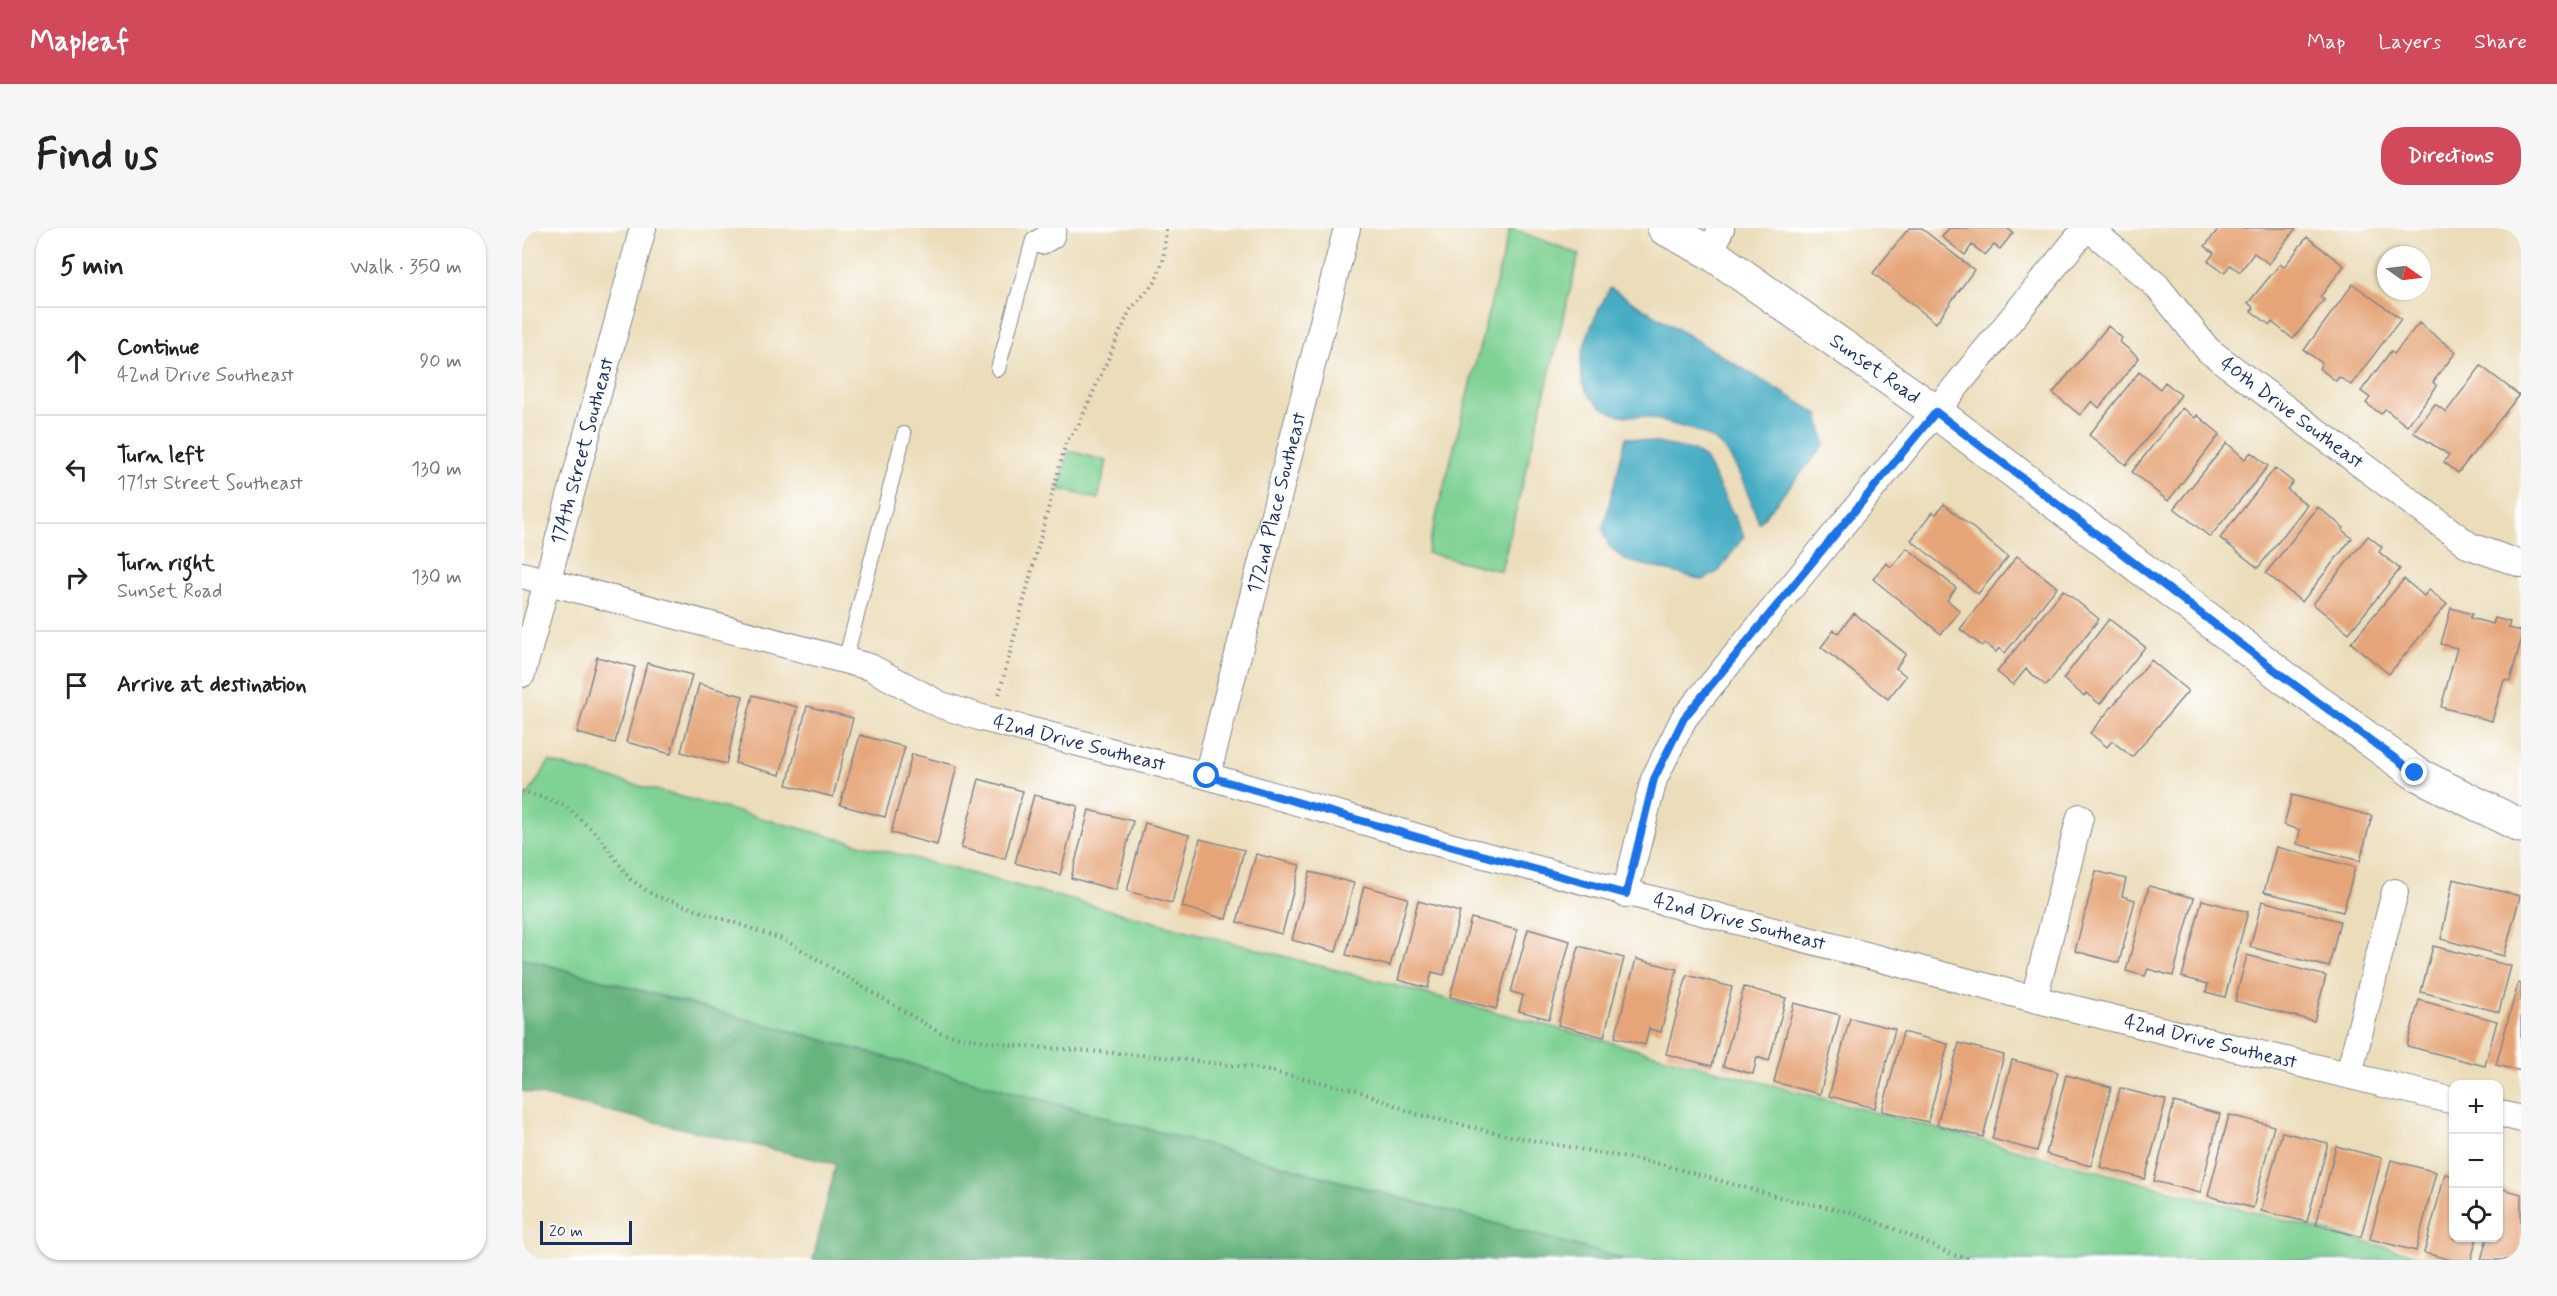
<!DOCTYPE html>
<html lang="en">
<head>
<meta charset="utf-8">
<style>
  :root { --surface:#fff; --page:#f6f6f6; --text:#222; --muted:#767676; --line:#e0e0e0; --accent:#d1495b }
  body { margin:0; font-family:Mynerve,sans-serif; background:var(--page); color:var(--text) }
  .controls { position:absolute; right:18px; bottom:18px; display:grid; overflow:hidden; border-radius:12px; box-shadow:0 2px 4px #0004 }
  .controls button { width:54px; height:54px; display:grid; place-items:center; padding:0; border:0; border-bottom:2px solid var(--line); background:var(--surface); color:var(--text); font:30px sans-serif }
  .compass { position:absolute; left:1855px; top:18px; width:54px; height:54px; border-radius:50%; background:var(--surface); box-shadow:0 2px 4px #0004; rotate:104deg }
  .scale { position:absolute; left:18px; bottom:15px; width:92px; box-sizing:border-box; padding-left:6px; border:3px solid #1b2f5e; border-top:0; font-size:16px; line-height:21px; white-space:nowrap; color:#1b2f5e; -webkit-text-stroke:4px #fff; paint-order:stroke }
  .stop { position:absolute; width:18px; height:18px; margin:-14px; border:4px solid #1a73e8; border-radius:50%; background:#fff }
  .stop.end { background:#1a73e8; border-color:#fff; box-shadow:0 2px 6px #0008 }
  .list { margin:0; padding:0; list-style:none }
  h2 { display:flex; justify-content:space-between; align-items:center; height:78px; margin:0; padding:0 24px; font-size:26px }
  h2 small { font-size:20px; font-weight:400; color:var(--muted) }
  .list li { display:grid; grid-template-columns:39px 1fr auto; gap:18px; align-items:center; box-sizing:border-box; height:108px; padding:0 24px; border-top:2px solid var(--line) }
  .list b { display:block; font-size:22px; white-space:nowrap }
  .list p { margin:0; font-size:20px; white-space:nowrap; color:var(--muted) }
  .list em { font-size:20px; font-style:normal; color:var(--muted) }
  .icon { flex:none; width:33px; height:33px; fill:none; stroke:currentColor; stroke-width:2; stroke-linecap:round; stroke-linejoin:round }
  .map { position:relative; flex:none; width:1999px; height:1032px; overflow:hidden; border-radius:24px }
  header { display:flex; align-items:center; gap:36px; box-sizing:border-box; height:84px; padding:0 30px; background:var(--accent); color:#fff }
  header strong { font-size:28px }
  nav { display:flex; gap:33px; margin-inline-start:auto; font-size:21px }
  .intro { display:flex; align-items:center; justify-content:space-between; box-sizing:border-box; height:144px; padding:0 36px }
  h1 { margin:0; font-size:42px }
  .button { padding:15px 27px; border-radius:24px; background:var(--accent); color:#fff; font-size:21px; font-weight:700 }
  main { display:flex; gap:36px; padding:0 36px }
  aside { flex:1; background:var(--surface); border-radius:24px; box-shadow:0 2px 4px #0004 }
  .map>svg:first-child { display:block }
  .green { fill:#80d294; stroke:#4e8079; stroke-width:1.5 }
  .forest { fill:#68b47e; stroke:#42726e; stroke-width:1.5 }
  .water { fill:#44acc3; stroke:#306e90; stroke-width:1.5 }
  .building { fill:#e5a578 }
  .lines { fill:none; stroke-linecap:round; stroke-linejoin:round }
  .service-casing { stroke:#83868c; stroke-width:16 }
  .minor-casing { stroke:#83868c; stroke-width:28 }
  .tertiary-casing { stroke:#83868c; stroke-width:35 }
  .path { stroke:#83868c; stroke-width:4; stroke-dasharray:1.5 4.5; stroke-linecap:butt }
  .service { stroke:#fff; stroke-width:14 }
  .minor { stroke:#fff; stroke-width:26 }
  .tertiary { stroke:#fff; stroke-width:33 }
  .route { stroke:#1a73e8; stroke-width:8 }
  .labels { text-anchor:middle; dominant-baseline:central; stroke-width:5; stroke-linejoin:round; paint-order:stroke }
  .street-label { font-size:20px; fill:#1b2f5e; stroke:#fff }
</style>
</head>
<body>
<header>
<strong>Mapleaf</strong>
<nav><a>Map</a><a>Layers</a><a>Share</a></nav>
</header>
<div class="intro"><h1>Find us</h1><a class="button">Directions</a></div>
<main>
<aside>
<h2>5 min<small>Walk · 350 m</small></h2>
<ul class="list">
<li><svg class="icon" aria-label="ahead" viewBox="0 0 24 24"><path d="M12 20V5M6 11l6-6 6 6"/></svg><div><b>Continue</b><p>42nd Drive Southeast</p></div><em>90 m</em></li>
<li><svg class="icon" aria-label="left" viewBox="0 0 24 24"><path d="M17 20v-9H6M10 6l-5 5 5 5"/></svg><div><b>Turn left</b><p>171st Street Southeast</p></div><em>130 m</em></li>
<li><svg class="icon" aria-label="right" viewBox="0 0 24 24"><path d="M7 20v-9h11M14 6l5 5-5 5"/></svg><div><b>Turn right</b><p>Sunset Road</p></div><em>130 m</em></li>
<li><svg class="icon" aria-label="arrive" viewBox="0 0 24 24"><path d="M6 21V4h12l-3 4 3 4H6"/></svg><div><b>Arrive at destination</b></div></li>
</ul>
</aside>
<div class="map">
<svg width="1999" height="1032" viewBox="0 0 1999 1032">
  <rect width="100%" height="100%" fill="#fff"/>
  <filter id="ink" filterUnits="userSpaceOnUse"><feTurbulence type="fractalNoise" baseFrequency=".0167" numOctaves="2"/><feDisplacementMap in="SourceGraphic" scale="12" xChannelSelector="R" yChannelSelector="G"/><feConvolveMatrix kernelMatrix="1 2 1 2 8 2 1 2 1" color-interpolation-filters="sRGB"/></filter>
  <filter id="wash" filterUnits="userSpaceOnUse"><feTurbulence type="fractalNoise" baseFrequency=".008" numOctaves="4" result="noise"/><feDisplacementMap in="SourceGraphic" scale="24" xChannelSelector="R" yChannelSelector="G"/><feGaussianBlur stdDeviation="1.35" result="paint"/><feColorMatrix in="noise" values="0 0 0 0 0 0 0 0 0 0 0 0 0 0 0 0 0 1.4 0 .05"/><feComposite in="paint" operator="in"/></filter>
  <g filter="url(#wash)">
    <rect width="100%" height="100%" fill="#ebddba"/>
    <path class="green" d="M988,0l69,26 -78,317 -74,-18z
      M547,223l38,10 -9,38 -39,-10z
      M27,534l1885,498h-806l-1106,-302v-154z"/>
    <path class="forest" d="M0,730l1106,302h-815l23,-96 -314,-73z"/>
    <path class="water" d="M1088,60l208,126 7,30 -66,79c-10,-25 -19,-58 -39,-78 -11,-11 -27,-15 -41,-19 -12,-3 -24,-8 -36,-10 -8,-1 -19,1 -27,-2 -62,-24 -27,-86 -6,-126z
      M1104,209l66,13 13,8 39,78 -25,35 -16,9 -78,-20 -16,-14 -6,-17z"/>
    <g id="blocks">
      <path class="building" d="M1387,0h12l53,42 -38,53 -63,-50z
        M1427,0h58l6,5 -13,16 -6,-4 -9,10 -13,-10 -7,10 -23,-18z
        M1697,0h77l-27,36 -15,-11 -14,19 -10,-7 -6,8 -16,-12 6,-8 -9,-7z
        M1785,9l37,29 -24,31 4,3 -31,39 -21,-17 -2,3 -19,-14 3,-3 -6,-5 32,-39 4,3z
        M1831,56l48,35 -50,66 -12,-8 -3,4 -17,-13 3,-5 -18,-13z
        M1897,95l37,29 -23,30 4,4 -30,40 -22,-17 -4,5 -15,-11 4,-5 -9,-7 30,-40 3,3z
        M1586,98l14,12 -2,4 19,16 -40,50 -7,-7 -12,14 -27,-22z
        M1959,138l38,29 -61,78 -14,-11 5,-7 -36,-23 22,-28 11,8z
        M1617,144l21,17 5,-7 16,13 -55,70 -37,-30z
        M1660,180l13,10 2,-3 23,19 -52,67 -36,-29z
        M1705,215l18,16 6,-7 17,14 -58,71 -36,-29z
        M1753,240l18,14 -6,7 20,16 -49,63 -38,-30z
        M1422,276l64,53 -30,37 -67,-54 22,-28 3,2z
        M1796,279l26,21 -2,2 10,8 -50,64 -36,-29z
        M1846,308l14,11 -3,5 21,17 -51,64 -36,-29z
        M1385,320l49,40 -9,12 13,11 -19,23 -68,-55 13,-16 5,4z
        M1495,328l40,31 -52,66 -6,-5 -3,4 -11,-9 -3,3 -22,-17z
        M1882,351l20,17 5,-6 18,14 -58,70 -38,-31z
        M1541,362l36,29 -53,67 -20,-17 -13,16 -16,-13z
        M1929,380l21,6 -2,4 23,6 2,-6 15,4 -2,6 13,3v10l-11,40 -6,-1 -12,41 -51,-14 16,-59 -16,-4z
        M1332,385l52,41 -10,14 10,8 -18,23 -67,-52 13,-17 4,3z
        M1587,391l36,28 -45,57 -14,-11 -2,3 -21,-17z
        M75,429l38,10 -20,76 -38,-10z
        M1629,432l37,31 -56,66 -20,-16 -5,6 -17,-14z
        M125,435l45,12 -21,79 -45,-12z
        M177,456l44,12 -17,68 -45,-12z
        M231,467l44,12 -17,68 -45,-12z
        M285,478l46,12 -20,79 -46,-12z
        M338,507l45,12 -20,70 -45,-12z
        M390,526l45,12 -20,79 -46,-12z
        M457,551l44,12 -18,68 -44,-11z
        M512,567l44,11 -18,69 -45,-12z
        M1770,567l80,21 -12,45 -63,-17 3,-14 -16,-5z
        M567,582l44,11 -17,69 -45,-12z
        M623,595l44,12 -17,68 -45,-12z
        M678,611l44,11 -18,69 -44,-12z
        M1754,619l79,20 -12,45 -79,-20z
        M734,626l44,11 -18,69 -45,-12z
        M1574,643l30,8 -4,17 13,4 -16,63 -44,-12z
        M788,644l44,11 -18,69 -44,-12z
        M1931,651l67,17 -16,60 -63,-17z
        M842,658l44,12 -18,68 -44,-11z
        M1627,658l45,12 -21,78 -25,-7 -3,7 -19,-5z
        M1680,672l46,12 -23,85 -19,-5 2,-8 -26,-7z
        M896,673l42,11 -16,63 -12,-3 -4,16 -30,-8z
        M1740,673l78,20 -11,46 -79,-20z
        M949,690l46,12 -21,79 -46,-12z
        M1006,701l42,12 -21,78 -30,-8 4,-16 -12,-3z
        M1057,718l45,12 -20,79 -46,-12z
        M1911,718l78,20 -12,46 -78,-20z
        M1725,727l79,21 -12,45 -79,-20z
        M1114,731l41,10 -16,63 -12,-3 -4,16 -30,-8z
        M1165,747l45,12 -20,79 -46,-12z
        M1996,755l3,1v87l-25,-6z
        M1222,759l42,11 -17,63 -12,-4 -4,17 -30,-8z
        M1897,772l78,21 -12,45 -78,-20z
        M1272,775l46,12 -20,79 -46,-12z
        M1328,790l45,11 -20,79 -46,-12z
        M1381,804l45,12 -20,78 -46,-11z
        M1437,815l45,12 -21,82 -46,-12z
        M1490,832l46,12 -21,79 -45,-12z
        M1544,847l45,12 -20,79 -45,-12z
        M1598,860l46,12 -21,79 -45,-12z
        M1652,874l46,12 -20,79 -46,-12z
        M1707,887l45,11 -21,82 -45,-12z
        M1760,904l46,11 -21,79 -46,-11z
        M1814,918l46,12 -21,79 -45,-12z
        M1869,932l45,12 -20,79 -46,-12z
        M1923,946l9,2v62h23l-6,22h-19l-28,-7z
        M1978,960l21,6v66h-40l6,-22h11z"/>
    </g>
  </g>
  <g filter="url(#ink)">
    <use href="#blocks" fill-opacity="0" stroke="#83868c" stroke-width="1.5"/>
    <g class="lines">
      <defs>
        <path id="service" d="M476,141l35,-129 9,1
          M323,433l59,-227"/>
        <g id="minor">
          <path id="s1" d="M1567,0l68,58 51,64 262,196 51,18"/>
          <path d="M520,13l9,-5 2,-8"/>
          <path d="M1189,25l10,-25"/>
          <path id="s2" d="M0,347l348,92 71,38 41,13 225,58 231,67 596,156 420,102"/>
          <path id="s3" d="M0,446l121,-446"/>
          <path id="s4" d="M685,548l140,-548"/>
          <path d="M1103,666l29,-115 30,-61 402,-490"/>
          <path d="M1512,771l46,-182"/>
          <path d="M1827,846l46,-182"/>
          <path d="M1976,885l23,6"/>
        </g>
        <g id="tertiary">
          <path id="s5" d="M1142,0l47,25 225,159 352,268 127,93 106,53"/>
        </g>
      </defs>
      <use href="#service" class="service-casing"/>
      <use href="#minor" class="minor-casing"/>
      <use href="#tertiary" class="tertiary-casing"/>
      <path class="path" d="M477,466l67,-252 12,-16 52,-116 25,-28 8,-21 3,-33
        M0,563l42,14 33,29 33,45 23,16 132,45 157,94 67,11 145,11 101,12 50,11 51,11 63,25 91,21 150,28 130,36 61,12 56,22 41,19 26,7"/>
      <use href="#service" class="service"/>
      <use href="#minor" class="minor"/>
      <use href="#tertiary" class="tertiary"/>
    </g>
  </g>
  <g class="lines" filter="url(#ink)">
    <path class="route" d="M685,548l231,67 188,51 28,-115 30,-61 252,-306 352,268 127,93"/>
  </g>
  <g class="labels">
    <g class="street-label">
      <text stroke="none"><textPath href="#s5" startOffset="254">Sunset Road</textPath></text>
      <text stroke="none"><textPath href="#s1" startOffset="276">40th Drive Southeast</textPath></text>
      <text stroke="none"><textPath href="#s3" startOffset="231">174th Street Southeast</textPath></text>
      <text stroke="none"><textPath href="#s4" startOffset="282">172nd Place Southeast</textPath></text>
      <text stroke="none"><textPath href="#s2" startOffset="584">42nd Drive Southeast</textPath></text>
      <text stroke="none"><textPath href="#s2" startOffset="1268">42nd Drive Southeast</textPath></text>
      <text stroke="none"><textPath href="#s2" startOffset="1754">42nd Drive Southeast</textPath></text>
    </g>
  </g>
</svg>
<div class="controls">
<button>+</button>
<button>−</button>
<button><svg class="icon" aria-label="locate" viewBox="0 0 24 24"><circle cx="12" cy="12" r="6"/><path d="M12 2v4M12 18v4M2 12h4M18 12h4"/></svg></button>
</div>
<svg class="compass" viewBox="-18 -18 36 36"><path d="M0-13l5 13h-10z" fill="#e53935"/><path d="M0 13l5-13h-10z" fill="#767676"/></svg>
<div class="scale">20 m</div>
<div class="stop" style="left:685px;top:548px"></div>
<div class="stop end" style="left:1893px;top:545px"></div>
</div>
</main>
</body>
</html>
